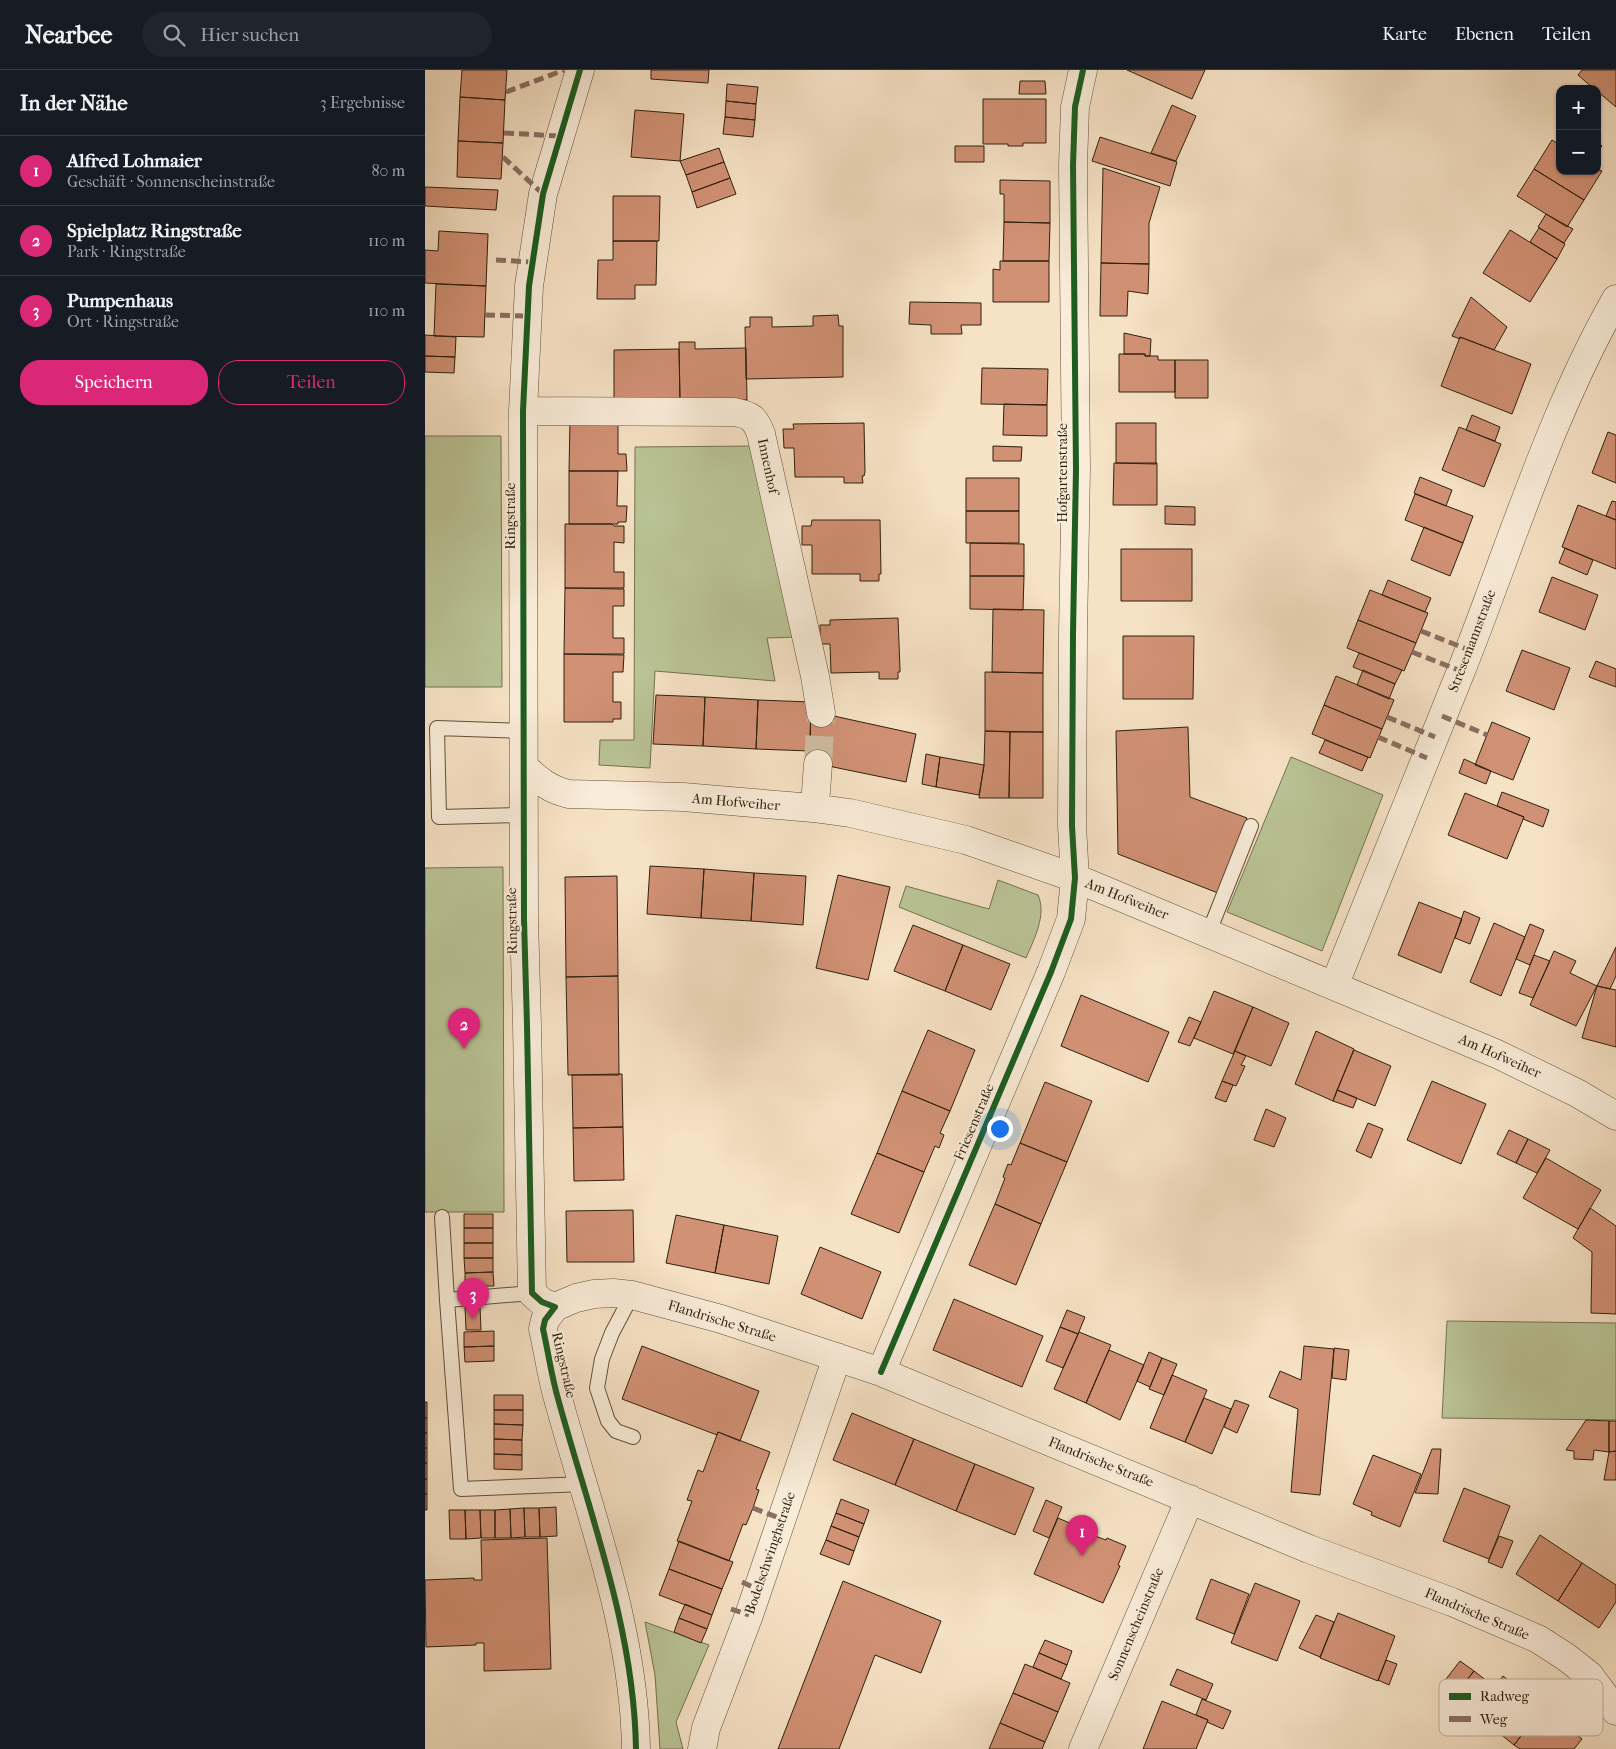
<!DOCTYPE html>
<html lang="de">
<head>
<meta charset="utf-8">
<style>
  :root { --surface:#171b24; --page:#20242c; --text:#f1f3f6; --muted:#9ea1a6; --line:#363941; --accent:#db2777 }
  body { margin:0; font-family:"IM FELL French Canon",serif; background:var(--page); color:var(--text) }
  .controls { position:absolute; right:15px; top:15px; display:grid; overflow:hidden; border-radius:10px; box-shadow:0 1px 4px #0004 }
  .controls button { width:45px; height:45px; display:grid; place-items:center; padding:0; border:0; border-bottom:1px solid var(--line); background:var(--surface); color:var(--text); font:25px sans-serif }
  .you { position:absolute; left:574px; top:1058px; width:18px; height:18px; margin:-12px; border:4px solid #fff; border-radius:50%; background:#1a73e8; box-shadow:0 0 0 8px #1a73e833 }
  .badge { display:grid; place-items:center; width:32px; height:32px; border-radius:50%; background:var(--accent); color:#fff; font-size:16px; font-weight:700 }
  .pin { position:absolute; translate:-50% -41px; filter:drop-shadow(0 1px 2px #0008) }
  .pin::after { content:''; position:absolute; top:26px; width:18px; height:15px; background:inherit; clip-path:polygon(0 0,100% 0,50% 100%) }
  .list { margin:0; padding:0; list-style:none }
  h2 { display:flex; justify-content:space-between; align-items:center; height:65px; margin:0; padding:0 20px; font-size:21px }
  h2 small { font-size:16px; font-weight:400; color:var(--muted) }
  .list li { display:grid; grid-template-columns:32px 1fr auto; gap:15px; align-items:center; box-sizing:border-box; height:70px; padding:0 20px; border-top:1px solid var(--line) }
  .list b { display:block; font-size:19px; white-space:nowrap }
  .list p { margin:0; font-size:16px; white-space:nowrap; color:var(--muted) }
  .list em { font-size:16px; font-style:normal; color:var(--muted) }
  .actions { display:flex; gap:10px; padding:15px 20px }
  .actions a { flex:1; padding:11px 0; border:1px solid var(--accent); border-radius:20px; text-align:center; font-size:18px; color:var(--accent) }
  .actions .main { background:var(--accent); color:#fff }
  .icon { flex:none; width:28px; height:28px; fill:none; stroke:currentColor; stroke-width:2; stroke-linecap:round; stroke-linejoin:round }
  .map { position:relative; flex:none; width:1191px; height:1679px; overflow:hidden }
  header { display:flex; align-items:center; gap:30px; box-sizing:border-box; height:70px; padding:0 25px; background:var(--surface); border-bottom:1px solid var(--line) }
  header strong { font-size:24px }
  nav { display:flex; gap:28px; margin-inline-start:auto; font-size:18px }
  .search { width:350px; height:45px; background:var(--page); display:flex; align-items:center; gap:12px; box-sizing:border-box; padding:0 18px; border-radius:28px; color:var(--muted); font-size:19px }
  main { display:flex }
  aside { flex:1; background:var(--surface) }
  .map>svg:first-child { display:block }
  .green { fill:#bac496; stroke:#747251 }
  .building { fill:#d19175; stroke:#2f200c }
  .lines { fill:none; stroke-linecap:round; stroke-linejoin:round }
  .minor-tunnel { stroke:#cebba0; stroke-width:28; stroke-dasharray:28 14; stroke-linecap:butt }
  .service-casing { stroke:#61503a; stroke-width:16 }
  .minor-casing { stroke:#61503a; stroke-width:29 }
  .service { stroke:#f9ecd9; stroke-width:14 }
  .minor { stroke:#f9ecd9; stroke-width:28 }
  .quiet { stroke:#8d6e63; stroke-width:5; stroke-dasharray:10 5; stroke-linecap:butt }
  .cycleway-casing { stroke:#f9ecd9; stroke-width:9 }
  .cycleway { stroke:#1b5e20; stroke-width:6 }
  .labels { text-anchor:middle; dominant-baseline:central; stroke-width:4.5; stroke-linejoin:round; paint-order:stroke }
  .street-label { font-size:14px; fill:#2f200c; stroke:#f9ecd9 }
  .key { fill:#f9ecd9; stroke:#bcaf9c; stroke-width:1 }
  .key-label { font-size:14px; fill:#2f200c }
</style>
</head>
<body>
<header>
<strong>Nearbee</strong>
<div class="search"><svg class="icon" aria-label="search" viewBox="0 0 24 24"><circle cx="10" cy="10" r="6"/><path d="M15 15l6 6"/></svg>Hier suchen</div>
<nav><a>Karte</a><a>Ebenen</a><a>Teilen</a></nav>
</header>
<main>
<aside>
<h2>In der Nähe<small>3 Ergebnisse</small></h2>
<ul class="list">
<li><span class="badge">1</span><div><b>Alfred Lohmaier</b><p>Geschäft · Sonnenscheinstraße</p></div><em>80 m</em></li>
<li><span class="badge">2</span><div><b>Spielplatz Ringstraße</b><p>Park · Ringstraße</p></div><em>110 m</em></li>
<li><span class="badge">3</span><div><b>Pumpenhaus</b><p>Ort · Ringstraße</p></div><em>110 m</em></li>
</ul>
<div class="actions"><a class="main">Speichern</a><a>Teilen</a></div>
</aside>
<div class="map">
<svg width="1191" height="1679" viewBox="0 0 1191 1679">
  <rect width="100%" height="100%" fill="#f6e2c5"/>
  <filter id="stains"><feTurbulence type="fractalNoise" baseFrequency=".004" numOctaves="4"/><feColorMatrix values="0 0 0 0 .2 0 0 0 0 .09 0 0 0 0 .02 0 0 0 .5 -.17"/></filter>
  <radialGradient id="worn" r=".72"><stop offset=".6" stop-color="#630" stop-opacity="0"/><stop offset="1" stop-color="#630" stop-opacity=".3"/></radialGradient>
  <path class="green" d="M0,366h76l1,251h-77z
    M332,376l40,191 -30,1 8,43 -120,-10 -5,97 -51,-3 1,-25h34l1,-293z
    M866,687l92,38 -61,156 -95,-39z
    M78,797l1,345h-79v-344z
    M573,810l40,15c9,20 -4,44 -12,63l-127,-51 7,-21 83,23z
    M1022,1251l169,2v97l-174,-2z
    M220,1552l64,23 -33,77 7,27h-23l-5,-74z"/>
  <path class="building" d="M37,0h45l-2,30 -45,-3z
    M226,0h58l-1,13 -57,-4z
    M702,0h78l-13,29z
    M1157,0h34v37l-19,-16v-2h-3l-16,-14z
    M595,11h25l1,13h-27z
    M302,14l31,3 -2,17 -30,-3z
    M35,27l45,3 -2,43 -45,-2z
    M558,29h63v44h-23v3h-15v-2h-25z
    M301,31l30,3 -1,16 -30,-3z
    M747,35l24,11 -20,45 -25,-8z
    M210,40l49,4 -4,47 -49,-4z
    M300,47l30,3 -2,17 -30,-3z
    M675,67l77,25 -7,24 -78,-25z
    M1127,70l8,5v26h37v-2l5,2 -18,29 -50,-31z
    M33,71l45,2 -2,36 -44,-2z
    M1172,71l5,5 -5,6z
    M530,76h29v16h-29z
    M294,78l5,14 -38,13 -6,-14z
    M299,92l6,16 -38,14 -6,-17z
    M678,98l57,19 -11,36v41l-48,-1z
    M1109,99l50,31 -17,27 -50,-31z
    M305,108l6,16 -39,14 -5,-16z
    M575,110l50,1v42l-46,-1v-28h-4z
    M0,117l73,3 -2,20 -71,-4z
    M188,126h47l-1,45h-46z
    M1121,144l27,15 -9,14 -26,-16z
    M579,152l46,1 -1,38h-46z
    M1114,158l26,16 -8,15 -27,-17z
    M1085,160l47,29 -27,43 -47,-29z
    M14,161l49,3 -2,52 -61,-3v-33l13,1z
    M188,171h44l-1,44h-21v14h-38l1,-39h15z
    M575,191h49v41h-56v-33l7,1z
    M676,193l48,1 -1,30 -20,-3 -1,25h-27z
    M11,214l50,2 -2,51 -50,-1z
    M1046,227l36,30 -13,23 -34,-13v2l-8,-3z
    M485,232l71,1v22h-20l1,9h-31v-9l-22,-1z
    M413,245l1,11h4v51l-97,2 -1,-52h5v-10h22v10l41,-1v-10z
    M699,263l27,6 -1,17h-5v-2h-21z
    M0,265l31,2 -1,20 -30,-1z
    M1035,267l71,27 -19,50 -71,-28z
    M254,272h16v7l51,-1 1,52 -67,1z
    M254,279l1,52h-66v-51z
    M694,284h26v2h13v4h17v32h-56z
    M0,286l30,1 -1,16 -29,-1z
    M750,290h33v38h-33z
    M557,298l66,1 -1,36 -66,-1z
    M579,334l43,1v31l-44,-1z
    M1047,345l28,12 -5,14 -29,-11z
    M145,349h48v35h8l1,17h-58z
    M439,353l1,49 -1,4h-2l1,7h-19v-6h-49l-1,-29h-10l-1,-19h11l-1,-5z
    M691,353h40v41l-40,-1z
    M1034,357l42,17 -17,43 -42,-17z
    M1183,362l8,3v48l-24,-10z
    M568,376l29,1 -1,14h-28z
    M689,393h43v42h-44z
    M144,401h49l-1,35h10l-1,16h-8v2h-49z
    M995,407l32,13 -6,16 -32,-13z
    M541,408h53v33h-53z
    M990,424l58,22 -10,27 -58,-23z
    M1187,431l4,1v18l-10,-4z
    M1153,435l38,15v49l-54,-22z
    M740,436l30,1v18l-30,-1z
    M541,441h53v32h-53z
    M387,450h68l1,54h-2v7h-19v-7h-48v-29h-10v-19h9z
    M140,454h47l2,2h10v17l-10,-1v30h10v16h-59z
    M999,457l39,16 -13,33 -39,-16z
    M545,473l54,1v32h-54z
    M1140,478l28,12 -6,15 -28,-12z
    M696,479h71v52h-71z
    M545,506h54l-1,34 -53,-1z
    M1127,507l46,18 -13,35 -46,-18z
    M963,510l43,18 -6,14 -43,-17z
    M140,518l59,1v17h-11v32h11v16h-60z
    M945,520l58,23 -12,30 -58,-23z
    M568,539l51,1 -1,63 -51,-1z
    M473,548l2,51v3h-2v7h-19v-7l-48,1 -1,-29h-10v-19h10v-5z
    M933,550l58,23 -12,28 -57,-23z
    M698,566h71l-1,63h-70z
    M1097,580l48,18 -16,42 -48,-19z
    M934,583l43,17 -7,14 -42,-17z
    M139,584l60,1 -1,17h-10v30h8v17h-8v3h-49z
    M1171,591l20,8v18l-27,-10z
    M938,600l32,14 -6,15 -32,-14z
    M560,602l58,1v59l-58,-1z
    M911,606l58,24 -12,29 -58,-24z
    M231,625l49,2 -2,49 -50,-2z
    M280,627l53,3 -2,49 -53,-3z
    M333,630l53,2 -1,49 -54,-2z
    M899,635l58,24 -12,29 -58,-24z
    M386,641l105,23 -10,48 -97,-20z
    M1067,652l38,16 -17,42 -38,-15z
    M763,657l2,70 57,21 -29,75 -100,-39 -2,-123z
    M560,661l25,1 -1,66h-30l5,-33z
    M585,662h33v66h-34z
    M900,670l43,17 -6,14 -43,-18z
    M501,684l14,3 -4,30 -14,-3z
    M515,687l44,8 -5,30 -43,-8z
    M1039,689l27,12 -5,13 -27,-11z
    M1077,722l47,18 -6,17 -20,-8 1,-2 -27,-11z
    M1040,723l59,24 -17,42 -59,-24z
    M225,796l54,3 -3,49 -54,-4z
    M279,799l50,4 -3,48 -50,-3z
    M329,803l52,3 -3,49 -52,-4z
    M413,805l52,12 -22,93 -52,-12z
    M192,806l1,100 -52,1 -1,-100z
    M994,832l43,17 -21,54 -43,-18z
    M1039,841l16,7 -10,26 -15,-6z
    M1069,853l31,14 -24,59 -31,-14z
    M1105,854l14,6 -14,35 -14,-6z
    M488,855l50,20 -18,46 -51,-20z
    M538,875l47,19 -19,46 -46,-19z
    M1191,877v29l-6,13 -13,-3z
    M1129,881l22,10 -6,12 27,13 -21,40 -46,-21z
    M1109,885l16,6 -17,37 -14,-5z
    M193,906l1,99h-51l-2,-98z
    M1172,916l19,4v57l-34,-9z
    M789,921l39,16 -20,47 -39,-16z
    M656,925l88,37 -21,50 -87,-36z
    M828,937l36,16 -18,43 -36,-15z
    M764,947l12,5 -11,24 -12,-4z
    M503,960l47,20 -25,61 -48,-20z
    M891,961l38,18 -21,52 -38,-17z
    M929,980l37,16 -16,40 -38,-16z
    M810,981l11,5 -5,9 4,1 -9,20 -14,-5z
    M197,1004l1,53 -50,1 -1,-53z
    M797,1011l11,4 -7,17 -11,-4z
    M1007,1011l54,23 -25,60 -54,-24z
    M620,1012l47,19 -25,61 -47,-19z
    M912,1020l20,8 -4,10 -20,-7z
    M477,1021l48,20 -10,22 4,2 -5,13 -4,-2 -11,26 -47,-19z
    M841,1039l20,9 -12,29 -20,-7z
    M943,1053l15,6 -12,29 -15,-7z
    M198,1057l1,53 -50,1 -1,-53z
    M1084,1060l19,9 -12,24 -19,-9z
    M1103,1069l22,11 -13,23 -21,-10z
    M595,1073l47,19 -26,62 -46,-20 10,-26 -2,-1 3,-8 2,-5 3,1z
    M452,1083l47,19 -25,61 -48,-19z
    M1121,1088l55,32 -23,39 -55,-31z
    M570,1134l46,20 -25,61 -47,-20z
    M1165,1138l26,18v88l-25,-1 1,-61 -19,-14z
    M208,1140l1,52h-67l-1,-51z
    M39,1144h29v14h-29z
    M251,1145l48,10 -9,48 -49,-10z
    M299,1155l54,11 -9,48 -54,-11z
    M39,1158h29v15h-29z
    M39,1173h29v15h-29z
    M395,1177l61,25 -19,47 -61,-25z
    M39,1188h29v14l-28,1z
    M68,1202l1,14h-29v-13z
    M529,1229l89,37 -21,51 -89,-37z
    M40,1237h15l1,23h-15z
    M642,1240l18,7 -7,17 -18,-7z
    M635,1257l18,7 -15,34 -17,-7z
    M69,1261v15l-30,1v-15z
    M654,1262l32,13 -25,58 -32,-14z
    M69,1276v15l-29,1 -1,-15z
    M217,1276l117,45 -19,50 -22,-9 -1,3 -95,-36z
    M879,1276l30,3 -14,146 -29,-3 7,-83 -29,-12 11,-26 21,9z
    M909,1278l15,2 -3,30 -14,-2z
    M684,1280l35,15 -24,55 -34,-17z
    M724,1282l13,6 -12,29 -13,-6z
    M737,1288l15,6 -13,31 -15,-6z
    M747,1305l35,15 -22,52 -35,-14z
    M69,1325h29v15h-29z
    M779,1328l27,11 -19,45 -27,-12z
    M810,1330l14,5 -12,28 -13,-6z
    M0,1332h2v16h-2z
    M69,1340h29v15l-29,-1z
    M427,1343l62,26 -19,46 -62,-25z
    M0,1348h2v15h-2z
    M1161,1350l23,1v31l-15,-2 -1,10 -19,-1v-8l-8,-1z
    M1184,1351h7v30l-7,1z
    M69,1354l29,1 -1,15 -28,-1z
    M293,1362l52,20 -14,37 3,1 -6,18 -7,17 -3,-1 -14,37 -52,-20 15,-40 -5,-1 11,-30 5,2z
    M0,1363h2v15h-2z
    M69,1369l28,1v15l-28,-1z
    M489,1369l61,25 -19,47 -61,-26z
    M0,1378h2v15h-2z
    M1007,1379h9l-3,45 -23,-1z
    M1191,1381v29h-12l5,-28z
    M69,1384l28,1v15l-28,-1z
    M948,1385l48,19 -21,53 -29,-12 1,-3 -19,-8z
    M0,1393h2v16h-2z
    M550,1394l59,24 -19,47 -59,-24z
    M0,1409h2v15h-2z
    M1039,1418l46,18 -21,53 -46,-18z
    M0,1424h2v16h-2z
    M416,1429l28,11 -5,14 -28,-11z
    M621,1430l16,7 -13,31 -16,-7z
    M131,1437l1,29 -17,1 -1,-29z
    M99,1438l1,29 -14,1 -1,-29z
    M99,1438h15l1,29h-15z
    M85,1439l1,29h-16v-28z
    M24,1440h16l1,29h-16z
    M40,1440h15l1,28 -15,1z
    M55,1440h15v28h-14z
    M411,1443l28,11 -5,13 -28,-11z
    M633,1448l37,16v2l11,4 1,-2 19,8 -8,19 2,1 -17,37 -69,-29z
    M406,1456l28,11 -5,14 -28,-11z
    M1115,1465l42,28 -24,38 -42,-27z
    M1074,1466l14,5 -11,27 -14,-6z
    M122,1468l4,131 -67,2v-28h-8v2l-50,2 -1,-67 49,-2v2h8l-1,-40z
    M401,1470l28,11 -5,14 -29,-11z
    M254,1471l54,21 -11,27 -53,-20z
    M1157,1493l34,22v17l-17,26 -41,-27z
    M244,1499l53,20 -10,26 -53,-20z
    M786,1509l38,15 -15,40 -38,-15z
    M418,1511l98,40 -20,52 -46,-18 -36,94h-61z
    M830,1513l45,18 -23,60 -46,-18z
    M260,1534l27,11 -5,14 -28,-11z
    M913,1543l57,23 -17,45 -58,-23z
    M891,1545l18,7 -14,35 -21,-9z
    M254,1548l28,11 -6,14 -27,-11z
    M620,1570l27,11 -5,14 -28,-12z
    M614,1583l28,12 -6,14 -28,-12z
    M961,1590l11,4 -8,21 -11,-5z
    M1035,1591l14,10 -17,22 -14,-10z
    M600,1594l45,19 -12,29 -45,-19z
    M752,1599l36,15 -7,16 -36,-15z
    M1049,1601l13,10 -17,23 -13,-11z
    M1078,1606l40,32 -29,37 -40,-32z
    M588,1623l45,19 -13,30 -45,-19z
    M777,1629l29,12 -8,18 -16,-7 1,-2 -12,-5z
    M737,1631l46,19 -12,29h-53z
    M1118,1638l39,31 -8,10h-54l-6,-4z
    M575,1653l45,19 -3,7h-53z"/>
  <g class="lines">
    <path class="minor-tunnel" d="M393,694l3,-51"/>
    <defs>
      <path id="service" d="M97,661l-85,-3 2,89 85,-2
        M784,862l42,-106
        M17,1147l5,83
        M107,1223l-85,7 14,189 123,-5
        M207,1225l-20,38 -10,26 -5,29 11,33 8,10 17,6"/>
      <path id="minor" d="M155,0l-37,124 -14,92 -6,125 1,509 3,105 5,268 10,9 13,5 -10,13 -2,9c5,22 8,44 14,66 32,118 77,231 79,354
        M98,341l211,1c17,3 21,6 27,22l54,242 6,37
        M99,697c14,13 26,23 45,27l114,3 130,11 37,5 116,27 109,38 422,176 80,39 39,23
        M391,722l2,-28
        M909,916c43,-105 85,-210 127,-315 49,-123 89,-256 155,-372
        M130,1237l21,-9 18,-4 19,-1 19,2 89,24 160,53 428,177 143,53 86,37 28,18 23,18 27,36
        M456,1302l170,-400 20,-53 4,-41 -3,-52 1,-193 3,-164 -3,-304 2,-58 8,-37
        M277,1679l4,-21 43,-113 88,-258
        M658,1679l107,-250"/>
    </defs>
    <use href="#service" class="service-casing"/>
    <use href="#minor" class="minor-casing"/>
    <use href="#service" class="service"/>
    <use href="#minor" class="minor"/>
    <path class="quiet" d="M81,22l58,-22
      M79,63l56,3
      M78,87l40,37
      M71,190l36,2
      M60,245l43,1
      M996,561l48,19
      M987,582l49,19
      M1017,646l45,19
      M962,647l48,20
      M953,667l49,21
      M328,1438l29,11
      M317,1512l15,7
      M306,1539l18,6"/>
    <defs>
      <path id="cycleway" d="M155,0l-37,124 -14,92 -6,125 1,509 3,105 5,268 10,9 13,5 -10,13 -2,9c5,22 8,44 14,66 32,118 77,231 79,354
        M456,1302l170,-400 20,-53 4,-41 -3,-52 1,-193 3,-164 -3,-304 2,-58 8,-37"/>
    </defs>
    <use href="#cycleway" class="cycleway-casing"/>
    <use href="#cycleway" class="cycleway"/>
  </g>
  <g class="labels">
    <g class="street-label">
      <text transform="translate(343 396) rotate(78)">Innenhof</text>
      <text transform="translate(637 403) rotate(-90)">Hofgartenstraße</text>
      <text transform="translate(85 446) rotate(-90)">Ringstraße</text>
      <text transform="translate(1047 571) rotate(-69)">Stresemannstraße</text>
      <text transform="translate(311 732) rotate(5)">Am Hofweiher</text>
      <text transform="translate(702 829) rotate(22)">Am Hofweiher</text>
      <text transform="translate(87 851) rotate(-91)">Ringstraße</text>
      <text transform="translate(1075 986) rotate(24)">Am Hofweiher</text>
      <text transform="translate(549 1052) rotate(-67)">Friesenstraße</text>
      <text transform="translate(297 1251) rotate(17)">Flandrische Straße</text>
      <text transform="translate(139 1295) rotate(77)">Ringstraße</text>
      <text transform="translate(676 1392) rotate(22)">Flandrische Straße</text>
      <text transform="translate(345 1483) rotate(-71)">Bodelschwinghstraße</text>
      <text transform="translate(1052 1544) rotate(23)">Flandrische Straße</text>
      <text transform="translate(711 1554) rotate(-67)">Sonnenscheinstraße</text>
    </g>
  </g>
  <rect x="1014" y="1609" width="164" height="57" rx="8" class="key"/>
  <rect x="1024" y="1623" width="22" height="7" fill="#1b5e20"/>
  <rect x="1024" y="1646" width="22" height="6" fill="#8d6e63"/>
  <g class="key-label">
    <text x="1055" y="1631">Radweg</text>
    <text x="1055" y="1654">Weg</text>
  </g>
  <rect width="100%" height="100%" filter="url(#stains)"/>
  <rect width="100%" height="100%" fill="url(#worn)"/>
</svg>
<div class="controls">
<button>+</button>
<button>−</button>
</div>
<div class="you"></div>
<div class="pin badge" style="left:657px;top:1486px">1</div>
<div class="pin badge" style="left:39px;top:979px">2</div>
<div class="pin badge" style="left:48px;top:1249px">3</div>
</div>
</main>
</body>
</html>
